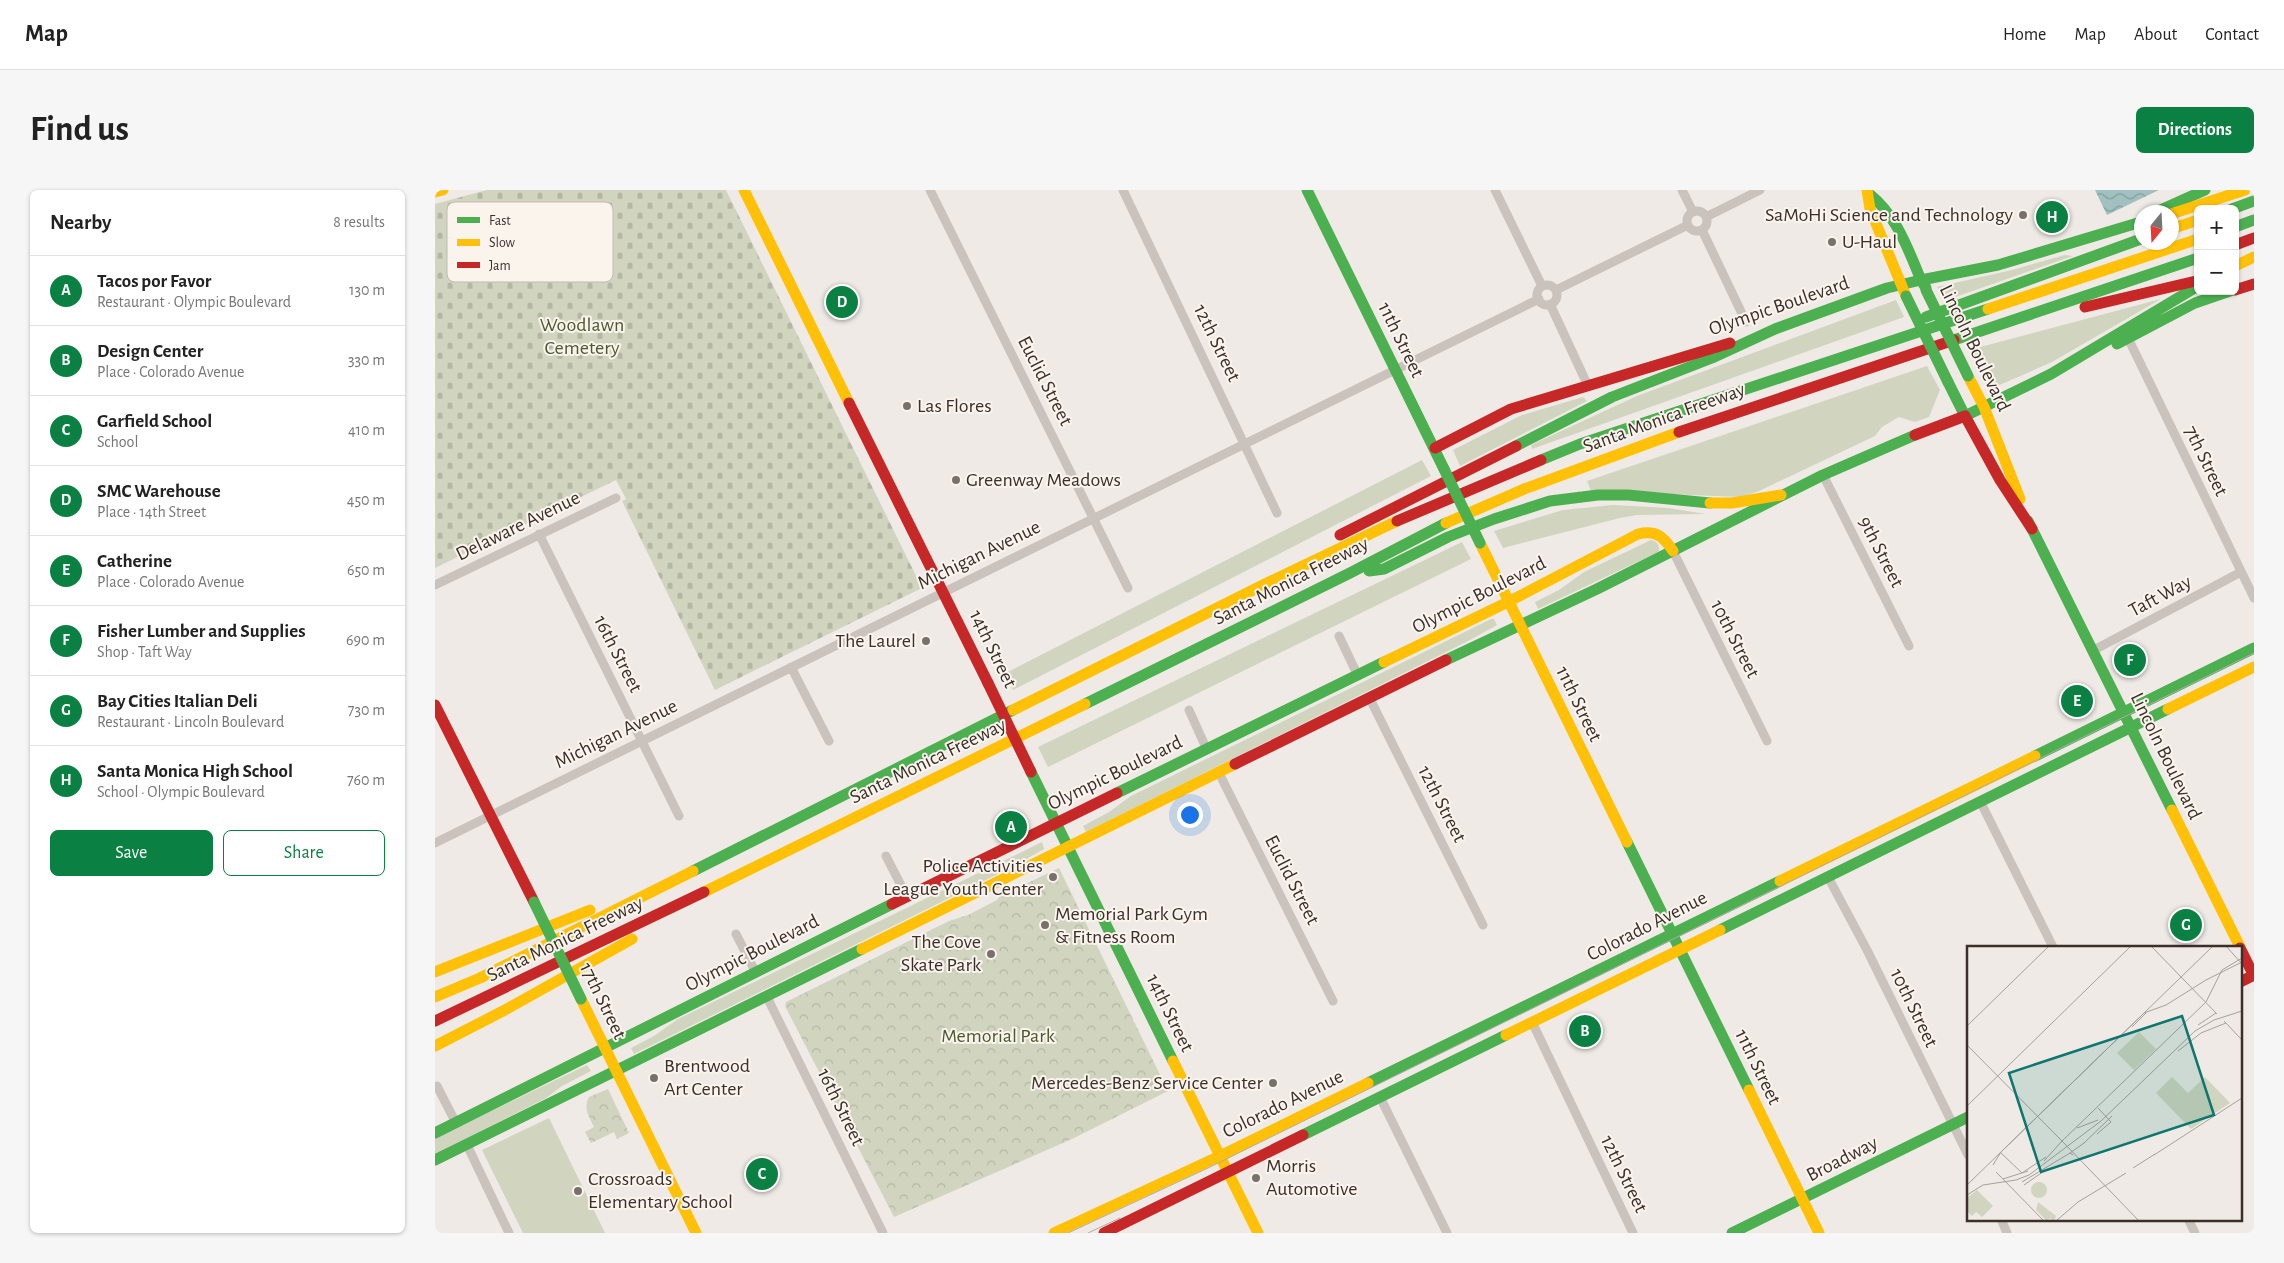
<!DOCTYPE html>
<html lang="en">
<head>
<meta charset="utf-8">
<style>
  :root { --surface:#fff; --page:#f6f6f6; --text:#222; --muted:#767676; --line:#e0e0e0; --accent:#0b8043 }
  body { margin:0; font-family:"Alegreya Sans",sans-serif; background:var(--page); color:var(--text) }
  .controls { position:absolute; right:15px; top:15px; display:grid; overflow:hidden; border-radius:8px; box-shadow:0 1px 4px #0004 }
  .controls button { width:45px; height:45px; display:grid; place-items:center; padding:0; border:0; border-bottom:1px solid var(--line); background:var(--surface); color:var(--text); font:25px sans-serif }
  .compass { position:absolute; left:1699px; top:15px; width:45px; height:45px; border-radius:50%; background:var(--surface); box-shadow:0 1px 4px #0004; rotate:198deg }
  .you { position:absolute; left:754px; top:624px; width:18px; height:18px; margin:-12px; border:4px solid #fff; border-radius:50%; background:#1a73e8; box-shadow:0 0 0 8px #1a73e833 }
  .badge { display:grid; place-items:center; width:32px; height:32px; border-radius:50%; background:var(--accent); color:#fff; font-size:16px; font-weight:700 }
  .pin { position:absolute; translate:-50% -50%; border:2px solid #fff; box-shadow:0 1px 5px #0006 }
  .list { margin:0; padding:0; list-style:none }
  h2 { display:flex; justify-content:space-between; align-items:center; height:65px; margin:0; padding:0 20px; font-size:21px }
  h2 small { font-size:16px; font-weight:400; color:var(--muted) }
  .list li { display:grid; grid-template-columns:32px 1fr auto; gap:15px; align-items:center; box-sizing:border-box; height:70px; padding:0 20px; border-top:1px solid var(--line) }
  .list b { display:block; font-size:19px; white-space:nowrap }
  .list p { margin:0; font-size:16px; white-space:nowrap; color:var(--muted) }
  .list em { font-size:16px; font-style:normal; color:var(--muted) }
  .actions { display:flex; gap:10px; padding:15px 20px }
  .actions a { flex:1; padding:11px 0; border:1px solid var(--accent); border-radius:8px; text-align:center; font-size:18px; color:var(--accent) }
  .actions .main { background:var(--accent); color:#fff }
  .map { position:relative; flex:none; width:1819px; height:1043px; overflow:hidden; border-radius:8px }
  header { display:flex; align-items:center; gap:30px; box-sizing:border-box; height:70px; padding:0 25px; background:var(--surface); border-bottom:1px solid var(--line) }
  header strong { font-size:24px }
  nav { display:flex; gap:28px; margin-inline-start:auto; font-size:18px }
  .intro { display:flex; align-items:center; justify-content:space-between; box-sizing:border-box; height:120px; padding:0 30px }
  h1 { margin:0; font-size:35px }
  .button { padding:12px 22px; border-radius:8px; background:var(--accent); color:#fff; font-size:18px; font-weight:700 }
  main { display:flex; gap:30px; padding:0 30px }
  aside { flex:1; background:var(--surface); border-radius:8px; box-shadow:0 1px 4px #0004 }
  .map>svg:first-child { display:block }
  .grass { fill:#d1d5bf }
  .forest { fill:url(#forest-crowns) }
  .cemetery { fill:url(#cemetery-stones) }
  .water { fill:url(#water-waves) }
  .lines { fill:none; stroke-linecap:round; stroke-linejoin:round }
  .street { stroke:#c9c2bd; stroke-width:9 }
  .fast { stroke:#4caf50; stroke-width:11 }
  .slow { stroke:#ffc107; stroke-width:11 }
  .jam { stroke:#c62828; stroke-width:11 }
  .tram { stroke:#b1aba7; stroke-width:1 }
  .fast-bridge { stroke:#4caf50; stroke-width:11 }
  .jam-bridge { stroke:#c62828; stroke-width:11 }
  .poi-dot { fill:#79706c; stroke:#fbf4ed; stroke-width:2 }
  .labels { text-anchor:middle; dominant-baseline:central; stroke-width:4; stroke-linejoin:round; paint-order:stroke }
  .poi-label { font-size:20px; fill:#3a2f2b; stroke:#fbf4ed; text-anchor:start }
  .street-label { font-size:20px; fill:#3a2f2b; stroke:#fbf4ed }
  .park-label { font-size:20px; fill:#4a592e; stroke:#fbf4ed }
  .inset-road { fill:none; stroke:#a79f9b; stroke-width:1 }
  .view { fill:#0f766e; fill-opacity:0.15; stroke:#0f766e; stroke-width:2.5 }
  .inset-edge { fill:none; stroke:#3a2f2b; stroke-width:2.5 }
  .key { fill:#fbf4ed; stroke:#c1b9b3; stroke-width:1 }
  .key-label { font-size:14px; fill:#3a2f2b }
</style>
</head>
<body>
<header>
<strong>Map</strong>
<nav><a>Home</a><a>Map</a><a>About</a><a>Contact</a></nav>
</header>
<div class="intro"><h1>Find us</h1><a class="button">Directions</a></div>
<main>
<aside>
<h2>Nearby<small>8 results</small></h2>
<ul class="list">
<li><span class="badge">A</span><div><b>Tacos por Favor</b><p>Restaurant · Olympic Boulevard</p></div><em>130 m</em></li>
<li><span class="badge">B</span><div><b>Design Center</b><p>Place · Colorado Avenue</p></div><em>330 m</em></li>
<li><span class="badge">C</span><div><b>Garfield School</b><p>School</p></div><em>410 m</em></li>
<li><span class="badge">D</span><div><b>SMC Warehouse</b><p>Place · 14th Street</p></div><em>450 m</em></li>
<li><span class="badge">E</span><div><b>Catherine</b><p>Place · Colorado Avenue</p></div><em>650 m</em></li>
<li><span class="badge">F</span><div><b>Fisher Lumber and Supplies</b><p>Shop · Taft Way</p></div><em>690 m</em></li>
<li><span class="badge">G</span><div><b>Bay Cities Italian Deli</b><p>Restaurant · Lincoln Boulevard</p></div><em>730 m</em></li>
<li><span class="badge">H</span><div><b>Santa Monica High School</b><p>School · Olympic Boulevard</p></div><em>760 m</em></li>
</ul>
<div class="actions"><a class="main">Save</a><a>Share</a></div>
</aside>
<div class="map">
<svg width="1819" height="1043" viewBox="0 0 1819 1043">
  <defs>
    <pattern id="forest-crowns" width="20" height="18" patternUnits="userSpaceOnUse" patternTransform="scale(1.25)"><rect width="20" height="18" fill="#d1d5bf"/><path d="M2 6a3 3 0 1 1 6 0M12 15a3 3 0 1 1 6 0" fill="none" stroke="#b4b7a4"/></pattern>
    <pattern id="cemetery-stones" width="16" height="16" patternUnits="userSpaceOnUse" patternTransform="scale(1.25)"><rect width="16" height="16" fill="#d1d5bf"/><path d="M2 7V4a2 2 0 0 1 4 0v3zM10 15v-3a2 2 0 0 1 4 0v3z" fill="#b4b7a4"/></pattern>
    <pattern id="water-waves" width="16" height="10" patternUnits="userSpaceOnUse" patternTransform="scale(1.25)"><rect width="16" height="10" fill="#a1c1c1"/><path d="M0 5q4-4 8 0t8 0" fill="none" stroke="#849d9d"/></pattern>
  </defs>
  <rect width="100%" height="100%" fill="#efeae5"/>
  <path class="grass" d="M1630,65l8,1 -129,45 -7,-14 75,-17z
    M1726,109l-109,63 -57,25 -7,2 -19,-39z
    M1461,110l8,17 -372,132 -1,-4 106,-49z
    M1492,176l13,24 -11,27 -14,5 -16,-5 -17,10 -7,9 -116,55 -18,6 -150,-6 -4,-10z
    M1148,207l4,4 -127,65 -7,-16 69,-35z
    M987,270l9,16 -418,214 -9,-16z
    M1178,315l55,3 38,6 -69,1 -17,3 -117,30 -9,-17 69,-21z
    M1216,350c7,2 8,4 8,11l-3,2 -118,56 -3,-7 24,-12 25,-18z
    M1027,352l9,17 -423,208 -10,-20z
    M1056,429h3l3,6 -27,15 -384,192 -3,-6 26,-14 22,-16z
    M607,652l2,7 -30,17 -380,188 -3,-6 23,-12 24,-17z
    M152,875l4,6 -29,15 -16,12 -111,56v-16z
    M114,928l56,115h-82l-41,-83z"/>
  <path class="forest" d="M624,678l109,223 -96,48 -178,78 -109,-211 1,-4 163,-81 19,-6 29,-15 3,-4z
    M173,899l21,44 -12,6 -3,-7 -23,11 -6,-11 9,-5c-5,-11 -11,-18 -5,-30z"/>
  <path class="cemetery" d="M52,0h239l196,398 -207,102 -93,-189 4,-2 -10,-19 -181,88v-364z"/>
  <path class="water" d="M1660,0h64l-52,25z"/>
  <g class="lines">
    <path class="street" d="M495,0l198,398
      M688,0l154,323
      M1060,0l47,96
      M1247,0l11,22
      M1252 31a10 10 0 1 1 20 0a10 10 0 1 1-20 0Z
      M1271,27l54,-27
      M1267,40l44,92
      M1102 105a10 10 0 1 1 20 0a10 10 0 1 1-20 0Z
      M1121,100l132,-65
      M1115,114l38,82
      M1693,148l126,260
      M1388,285l86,171
      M104,344l140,282
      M1238,361l94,190
      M0,395l181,-87
      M904,446l19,40
      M1659,460l147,-78
      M356,477l38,74
      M935,509l113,226
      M754,520l18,40
      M784,583l114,228
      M1545,611l73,146
      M0,653l1104,-544
      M451,666l21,41
      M1393,687l39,73 101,205
      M301,744l20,39
      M332,807l116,236
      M1097,832l101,211
      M2,896l19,37
      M945,907l67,136
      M32,955l42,88
      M1566,1029l6,14
      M1753,1029l7,14"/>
    <path class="fast" d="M872,0l137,279
      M1433,3c28,21 40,56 53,87l77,-15 143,-43
      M1797,19l22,-8
      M1721,22l49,-22
      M1800,37l19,-7
      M1491,127l215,-78
      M1340,139l112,-41 34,-8 5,8
      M1519,150l244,-82
      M1682,154l78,-41 35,-12
      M1513,192l17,34 86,-42 147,-88
      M1081,256l96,-49 100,-39 63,-29
      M1106,270l39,-16 408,-135
      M1593,331l144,289
      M934,381l15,-2 64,-32 46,-18 56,-18 48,-6h30l82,8
      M1011,470l151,-71 226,-114 92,-40
      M650,514l265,-131 96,-50
      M1600,566l219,-108
      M596,582l142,289
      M682,603l267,-131
      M1192,652l122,248
      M258,681l320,-161
      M1285,740l448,-221
      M933,893l412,-202
      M0,943l457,-229
      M868,945l203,-100
      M0,970l427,-211
      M1297,1043l236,-116"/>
    <path class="slow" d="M309,0l105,213
      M1432,0l3,19 36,87
      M0,2l8,-2
      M1736,24l74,-24
      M1736,39l27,-9
      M1800,76l19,-9
      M1553,119l210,-70
      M1533,186l16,31 36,92
      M1275,313h22l49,-8
      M1011,333l78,-34 155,-57
      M1045,353l147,299
      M949,472l124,-60 130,-68c18,-4 25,2 35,17
      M1733,519l86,-42
      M578,520l256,-128 128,-61
      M1737,620l68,137
      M1345,691l255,-125
      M269,702l381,-188
      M427,759l373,-185
      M0,782l155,-62
      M0,807l45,-19 213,-107
      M146,809l115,234
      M1071,845l214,-105
      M0,856l68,-35 129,-72
      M738,871l85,172
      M1314,900l70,143
      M619,1043l166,-77 148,-73"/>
    <path class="jam" d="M1800,55l19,-7
      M1800,100l19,-6
      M1650,117l111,-26
      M414,213l139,280
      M1244,242l275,-92
      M1480,245l50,-19 35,64 32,49
      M1000,258l76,-39 219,-66
      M962,331l144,-61
      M905,345l176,-89
      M0,515l99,197
      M800,574l211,-104
      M457,714l225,-111
      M1805,758l14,28
      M1805,792l14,-7
      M0,831l269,-129
      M669,1043l199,-98"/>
    <path class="tram" d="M633,1043l140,-65 1046,-515
      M653,1043l32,-15"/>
    <path class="fast-bridge" d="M1491,100l42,86
      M1471,106l42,86
      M1009,279l36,74
      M99,712l47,97"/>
    <path class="jam-bridge" d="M553,493l43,89"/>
  </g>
  <g class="poi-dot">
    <circle cx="1588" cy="25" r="5"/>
    <circle cx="1397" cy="52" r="5"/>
    <circle cx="472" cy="216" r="5"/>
    <circle cx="521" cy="290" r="5"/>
    <circle cx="491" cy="451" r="5"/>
    <circle cx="618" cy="687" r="5"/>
    <circle cx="610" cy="735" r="5"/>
    <circle cx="556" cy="764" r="5"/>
    <circle cx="219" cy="888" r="5"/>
    <circle cx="838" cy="893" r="5"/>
    <circle cx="821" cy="988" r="5"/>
    <circle cx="143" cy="1001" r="5"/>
  </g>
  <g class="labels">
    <g class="poi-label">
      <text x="1578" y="25" text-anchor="end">SaMoHi Science and Technology</text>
      <text x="1407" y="52">U-Haul</text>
      <text x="482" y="216">Las Flores</text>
      <text x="531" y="290">Greenway Meadows</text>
      <text x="481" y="451" text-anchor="end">The Laurel</text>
      <text x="608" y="676" text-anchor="end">Police Activities<tspan x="608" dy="23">League Youth Center</tspan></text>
      <text x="620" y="724">Memorial Park Gym<tspan x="620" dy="23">&amp; Fitness Room</tspan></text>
      <text x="546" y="752" text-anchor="end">The Cove<tspan x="546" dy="23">Skate Park</tspan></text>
      <text x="229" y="876">Brentwood<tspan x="229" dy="23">Art Center</tspan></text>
      <text x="828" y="893" text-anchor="end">Mercedes-Benz Service Center</text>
      <text x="831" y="976">Morris<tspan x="831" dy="23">Automotive</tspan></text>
      <text x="153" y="989">Crossroads<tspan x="153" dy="23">Elementary School</tspan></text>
    </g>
    <g class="street-label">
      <text transform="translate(1344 116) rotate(-19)">Olympic Boulevard</text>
      <text transform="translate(966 150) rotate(64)">11th Street</text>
      <text transform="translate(782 153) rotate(64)">12th Street</text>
      <text transform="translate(1540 158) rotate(64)">Lincoln Boulevard</text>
      <text transform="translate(610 191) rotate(63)">Euclid Street</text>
      <text transform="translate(1229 228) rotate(-20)">Santa Monica Freeway</text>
      <text transform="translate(1771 271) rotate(64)">7th Street</text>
      <text transform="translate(83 336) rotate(-26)">Delaware Avenue</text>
      <text transform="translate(1446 362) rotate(63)">9th Street</text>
      <text transform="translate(544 365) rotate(-26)">Michigan Avenue</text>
      <text transform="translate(856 391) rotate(-27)">Santa Monica Freeway</text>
      <text transform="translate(1044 405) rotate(-27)">Olympic Boulevard</text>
      <text transform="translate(1725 406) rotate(-28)">Taft Way</text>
      <text transform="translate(1300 449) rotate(63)">10th Street</text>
      <text transform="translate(558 459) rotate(64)">14th Street</text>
      <text transform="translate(183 464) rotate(63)">16th Street</text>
      <text transform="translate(1144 514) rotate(64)">11th Street</text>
      <text transform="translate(181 544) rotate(-26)">Michigan Avenue</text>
      <text transform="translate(1731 566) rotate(64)">Lincoln Boulevard</text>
      <text transform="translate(493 571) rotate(-26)">Santa Monica Freeway</text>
      <text transform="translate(680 583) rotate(-26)">Olympic Boulevard</text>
      <text transform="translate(1007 614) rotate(63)">12th Street</text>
      <text transform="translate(857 690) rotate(63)">Euclid Street</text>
      <text transform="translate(1212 736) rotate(-27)">Colorado Avenue</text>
      <text transform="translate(130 749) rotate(-26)">Santa Monica Freeway</text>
      <text transform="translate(317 763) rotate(-27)">Olympic Boulevard</text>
      <text transform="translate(168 811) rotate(64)">17th Street</text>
      <text transform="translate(1479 818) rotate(64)">10th Street</text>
      <text transform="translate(735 823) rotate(64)">14th Street</text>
      <text transform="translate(1323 877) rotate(64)">11th Street</text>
      <text transform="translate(848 914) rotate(-26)">Colorado Avenue</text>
      <text transform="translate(406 917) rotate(64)">16th Street</text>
      <text transform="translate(1407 969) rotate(-27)">Broadway</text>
      <text transform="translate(1189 984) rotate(64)">12th Street</text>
    </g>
    <g class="park-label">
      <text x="147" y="135">Woodlawn<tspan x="147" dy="23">Cemetery</tspan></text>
      <text x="563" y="846">Memorial Park</text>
    </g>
  </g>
  <g transform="translate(1532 756)">
    <rect width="275" height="275" fill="#efeae5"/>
    <path d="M64 244a8 8 0 1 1 16 0a8 8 0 1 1-16 0ZM71,256l18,14 -2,5 -4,-3 -3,3 -11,-11z" fill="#d1d5bf"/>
    <path d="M172,86l17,17 -22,21 -17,-17zM10,244l16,16 -11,11 -6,-5 -4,4 -5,-5v-13z" fill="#d1d5bf"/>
    <path d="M205,131l16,16 17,-16 25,26 -39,26 -35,-36z" fill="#d1d5bf"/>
    <path class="inset-road" d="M184,0l66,68M259,0l16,18M257,75l18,19M231,79l18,-12M0,80l82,-80M165,81l14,-14M0,99l95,96 144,-139 16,-32 20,-12M211,105l23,-18 25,-10M0,160l164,-160M110,182l21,-8M130,188l14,-12 -13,-14M116,198l29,-28M33,206l22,21 24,-16M103,207l14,-10M187,209l88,-57M77,215l18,-20 77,80M26,219l8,-13 143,-139 22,-8 40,-25 36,-18M166,222l22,-14M29,226l48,49M36,233l25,-8M55,236l48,-29 3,2M0,239l246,-239M57,239l23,-16M0,249l16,-10 33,-5 13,-5 72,-54 94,-90 19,-11 28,-9M89,275l22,-19 48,-29"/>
    <path class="view" d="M215,70l32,99 -173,57 -32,-99z"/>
    <rect width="275" height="275" class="inset-edge"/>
  </g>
  <rect x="12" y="12" width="166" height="80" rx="8" class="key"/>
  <rect x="22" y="27" width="23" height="6" fill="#4caf50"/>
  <rect x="22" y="49" width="23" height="7" fill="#ffc107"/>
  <rect x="22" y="72" width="23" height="6" fill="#c62828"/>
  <g class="key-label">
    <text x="54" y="35">Fast</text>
    <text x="54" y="57">Slow</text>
    <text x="54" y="80">Jam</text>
  </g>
</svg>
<div class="controls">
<button>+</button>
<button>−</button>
</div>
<svg class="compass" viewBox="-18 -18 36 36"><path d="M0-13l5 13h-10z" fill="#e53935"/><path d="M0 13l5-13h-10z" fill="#767676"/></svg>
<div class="you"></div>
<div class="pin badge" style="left:576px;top:637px">A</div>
<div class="pin badge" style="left:1150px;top:841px">B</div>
<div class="pin badge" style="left:327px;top:984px">C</div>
<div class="pin badge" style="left:407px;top:112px">D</div>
<div class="pin badge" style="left:1642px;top:511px">E</div>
<div class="pin badge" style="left:1695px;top:470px">F</div>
<div class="pin badge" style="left:1751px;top:735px">G</div>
<div class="pin badge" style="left:1617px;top:27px">H</div>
</div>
</main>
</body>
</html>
